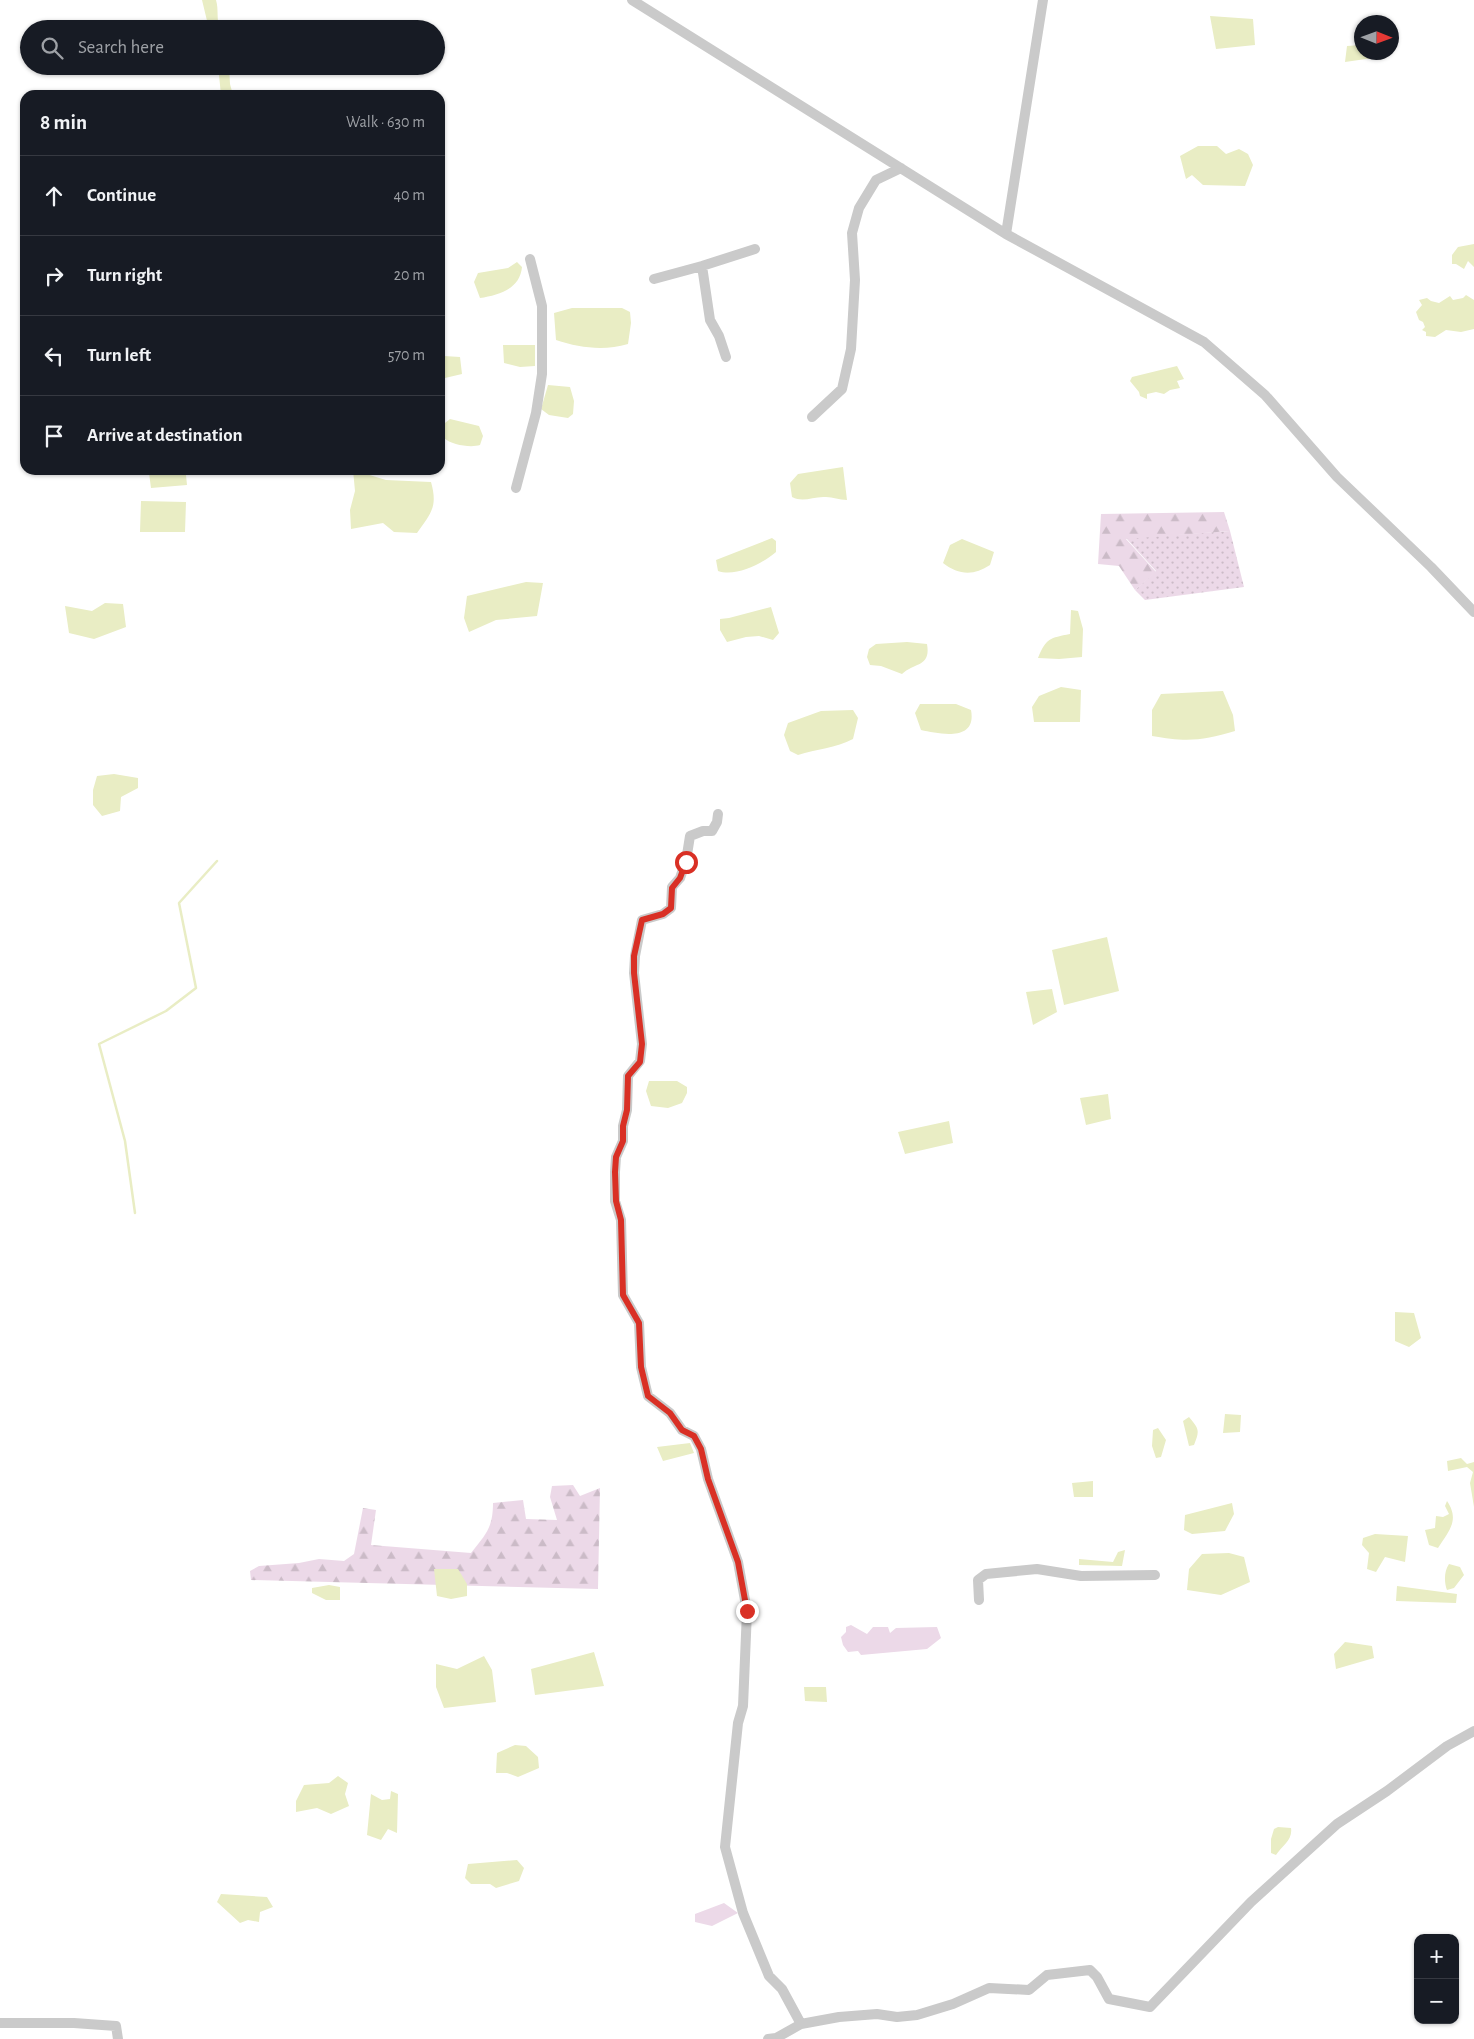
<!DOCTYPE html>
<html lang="en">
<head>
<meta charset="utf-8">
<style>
  :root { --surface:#171b24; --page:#20242c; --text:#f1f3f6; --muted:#9ea1a6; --line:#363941 }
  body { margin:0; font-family:"Alegreya Sans",sans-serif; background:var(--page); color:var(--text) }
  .controls { position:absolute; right:15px; bottom:15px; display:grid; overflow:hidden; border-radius:10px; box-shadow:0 1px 4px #0004 }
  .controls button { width:45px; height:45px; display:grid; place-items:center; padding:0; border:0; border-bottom:1px solid var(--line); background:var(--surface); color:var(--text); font:25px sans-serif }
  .compass { position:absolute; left:1354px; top:15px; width:45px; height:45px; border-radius:50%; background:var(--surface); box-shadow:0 1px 4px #0004; rotate:91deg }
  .stop { position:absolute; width:15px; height:15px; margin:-11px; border:4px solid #d93025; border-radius:50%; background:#fff }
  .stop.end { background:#d93025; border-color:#fff; box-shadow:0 1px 5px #0008 }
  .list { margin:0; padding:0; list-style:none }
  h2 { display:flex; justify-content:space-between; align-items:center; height:65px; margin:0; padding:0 20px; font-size:21px }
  h2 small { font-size:16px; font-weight:400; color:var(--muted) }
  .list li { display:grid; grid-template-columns:32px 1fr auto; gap:15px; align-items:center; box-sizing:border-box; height:80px; padding:0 20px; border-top:1px solid var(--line) }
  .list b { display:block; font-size:19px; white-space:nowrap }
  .list em { font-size:16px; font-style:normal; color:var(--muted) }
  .icon { flex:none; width:28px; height:28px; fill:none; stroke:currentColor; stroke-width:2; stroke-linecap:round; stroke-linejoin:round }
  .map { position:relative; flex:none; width:1474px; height:2039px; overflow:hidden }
  .search { position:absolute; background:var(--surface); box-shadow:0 1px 4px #0004; left:20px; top:20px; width:425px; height:55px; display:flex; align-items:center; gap:12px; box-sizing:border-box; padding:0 18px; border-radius:28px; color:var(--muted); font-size:19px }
  .panel { position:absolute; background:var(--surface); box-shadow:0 1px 4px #0004; left:20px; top:90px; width:425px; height:385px; border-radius:15px }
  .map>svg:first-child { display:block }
  .grass { fill:url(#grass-dots) }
  .forest { fill:url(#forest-firs) }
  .park { fill:#ecd9e8 }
  .water { fill:#e9edc4 }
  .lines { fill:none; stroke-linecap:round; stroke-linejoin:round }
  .stream { stroke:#e9edc4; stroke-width:2.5 }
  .street { stroke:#cacaca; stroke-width:10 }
  .route { stroke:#d93025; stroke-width:6 }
</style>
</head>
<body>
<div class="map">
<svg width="1474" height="2039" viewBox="0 0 1474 2039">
  <defs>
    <pattern id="grass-dots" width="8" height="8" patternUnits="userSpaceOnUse" patternTransform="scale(1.25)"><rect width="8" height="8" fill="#ecd9e8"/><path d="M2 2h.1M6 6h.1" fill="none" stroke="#cbbbc7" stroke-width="1.8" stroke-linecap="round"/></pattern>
    <pattern id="forest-firs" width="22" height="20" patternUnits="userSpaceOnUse" patternTransform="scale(1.25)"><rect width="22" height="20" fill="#ecd9e8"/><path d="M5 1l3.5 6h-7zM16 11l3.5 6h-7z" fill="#cbbbc7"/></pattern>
  </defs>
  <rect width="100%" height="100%" fill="#fff"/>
  <path class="grass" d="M1230,531l14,56 -99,13 -10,-10 21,-19 -30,-33z"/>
  <path class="forest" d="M1224,512l6,19 -104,8 30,33 -21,18 -16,-24 -21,-2 3,-50z
    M573,1485l7,11 20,-8 -2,101 -347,-9 -1,-9 9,-5 40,-3 20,-4 25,2 10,-7 9,-46 13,2 -5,35 100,8c15,-19 22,-25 22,-50l30,-3 3,19 31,1 -7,-23 2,-11z"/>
  <path class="park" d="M851,1625l16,9 6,-7h15l2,6 6,-5 41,-1 4,11 -14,11 -66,6 -3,-4 -10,1 -5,-7 -2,-8 5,-5v-5z
    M724,1903l14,10 -26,13 -17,-4v-8z"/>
  <path class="water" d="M202,0h14c3,10 0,19 4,29h-11z
    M1210,16l43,3 2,26 -39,4z
    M1361,45l1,7 17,1 1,4 -35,5 2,-16z
    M216,66h13l1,18 3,11h-12l-2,-20z
    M1198,146h19l9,8 13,-5 9,5 5,11 -8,21 -42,-1 -11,-10 -6,4 -6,-23z
    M1474,244v23l-6,-6 -4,8 -8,-5h-4v-9l6,-8z
    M517,262l5,5c-2,22 -23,28 -42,31l-6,-16 4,-9 30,-5z
    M1466,295l8,5v29l-13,3 -15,-2 -11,7 -9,-1v-4l-4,-2 3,-3 -2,-5 -4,-2 -3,-8 6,-7 -3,-5 8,-2 4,3 8,2 11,-7 3,4 10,-2z
    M572,308h50l8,4 1,11 -3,21c-24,7 -48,4 -72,-4l-2,-27z
    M503,345h32v21l-15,1 -16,-4z
    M444,356l16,1 2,17 -17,4 -5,-5v-8z
    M1177,366l7,13 -7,2 3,7 -10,2 -6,4 -8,-2 -9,2v5l-7,-3 -1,-4 -9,-11 2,-4z
    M548,385l22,2 4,14 -1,13 -5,4 -19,-3 -8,-6z
    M450,419l29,7 4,10 -3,9c-9,3 -29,0 -36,-7 -4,-2 -4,-8 -4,-11z
    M843,467l4,33c-8,0 -14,-3 -21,-3 -13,-1 -22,6 -34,0l-2,-14 8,-9z
    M353,470l33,10 45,2c7,25 0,31 -14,51l-23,-1 -11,-9 -32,6 -1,-19 5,-19z
    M149,473l37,2 1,10 -36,3z
    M141,501l45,1 -1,30h-45z
    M772,538l4,3v11c-14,12 -40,25 -58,19l-2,-11z
    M962,539l32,13 -4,13c-16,11 -32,10 -47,-2l7,-18z
    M526,582l17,1 -6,33 -41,4 -27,12 -5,-14 3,-22z
    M105,603l18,1 3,23 -32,12 -25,-6 -4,-27 27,5z
    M771,607l8,26 -6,7 -14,-4 -13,1 -19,5 -7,-12v-11l9,-1z
    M1071,610l7,1 5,18 -1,28 -23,2 -21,-1c8,-20 12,-20 32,-24z
    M907,642l20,2c4,23 -12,18 -25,30l-21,-8 -11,-1 -3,-8 2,-8 7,-5z
    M1061,687l20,3 -1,32h-46l-2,-15 7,-11z
    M1223,691l10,24 2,16c-32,10 -50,11 -83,5v-26l9,-16z
    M920,704h36l15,6c6,32 -31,24 -50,20l-6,-17z
    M853,710l5,8 -5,21c-17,9 -37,10 -55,16l-8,-4 -6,-16 4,-12 33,-12z
    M114,774l24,4v10l-17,9 -1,14 -18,5 -9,-11v-15l4,-14z
    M1107,937l12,54 -55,14 -12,-55z
    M1052,989l5,23 -24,13 -7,-33z
    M649,1081h28l10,6v6l-5,10 -14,5 -17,-2 -5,-15z
    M1108,1094l3,25 -25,6 -6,-27z
    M949,1121l4,22 -48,11 -7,-22z
    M1395,1312l19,1 7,25 -12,9 -14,-6z
    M1225,1414l16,1 -1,17 -17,1z
    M1189,1417c10,12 11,13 5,28l-5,1 -6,-25z
    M1158,1428l8,12 -5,17 -5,1 -4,-12 1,-16z
    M690,1443l4,10 -31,8 -6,-14z
    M1461,1458l6,6 7,-2v45l-4,-24 3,-11 -6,-5 -19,4 -1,-10z
    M1093,1481v16h-19l-2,-14z
    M1447,1501c13,19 2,30 -9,47l-9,-3 -4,-15 10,-2 1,-12 7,1 6,-3 -4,-8z
    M1232,1503l2,11 -9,17 -33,3 -8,-4 1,-15z
    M1375,1534l33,2 -3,26 -20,-5 -9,15 -9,-3 2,-16 -7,-8 1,-7z
    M1125,1550l-3,16 -43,-1v-6l34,3 5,-10z
    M1229,1553l15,4 6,25 -29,13 -34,-5 2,-21 13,-15z
    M1449,1564l11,3 4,8 -10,13 -7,2c-3,-8 -3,-19 2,-26z
    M434,1569h24l9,15v12l-16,3 -14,-3z
    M329,1585l11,2v13h-14l-14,-7v-5z
    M1397,1586l60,8 -1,9 -60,-2z
    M1345,1642l27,4 2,12 -38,11 -2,-15z
    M594,1652l10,34 -69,9 -4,-26z
    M484,1656l8,14 4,32 -52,6 -8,-21v-23l21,5z
    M804,1687h22l1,15 -22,-1z
    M515,1745l11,1 12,11 1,11 -21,9 -11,-4h-11l1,-20z
    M338,1776l10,7 -3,11 4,12 -18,8 -14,-6 -21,4v-11l8,-16 25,-2z
    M391,1791l7,3 -1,39 -9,-4 -7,11 -14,-5 4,-41 11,6 8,-1z
    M1278,1827l13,1c2,12 -9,18 -15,27l-5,-2v-14l3,-10z
    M517,1860l7,8 -5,13 -23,7 -6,-4h-19l-6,-6 3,-14z
    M221,1894l46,3 6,10 -13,5 -1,10 -11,-2 -8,3 -23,-21z"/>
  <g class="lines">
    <path class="stream" d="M135,1213l-10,-72 -26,-97 67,-33 30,-23 -17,-85 38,-42"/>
    <path class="street" d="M632,0l374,234 198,108 61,53 72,82 94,90 43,45
      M1006,234l37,-234
      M702,266l8,54 9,16 7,21
      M654,279l48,-13 53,-17
      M812,417l30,-28 9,-40 4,-69 -3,-47 7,-25 17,-28 25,-12
      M516,488l20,-75 6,-39v-68l-12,-47
      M718,814l-1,8 -5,9h-9l-13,5 -4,25 -6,17 -8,9 -1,21 -8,6 -21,6 -7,36 -1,17 8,71 -2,17 -12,15 -1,34 -4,16v15l-7,16 -1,15v29l6,19 2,75 16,28 2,44 7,29 22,17 12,17 12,6 7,13 7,30 30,83 9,49 -4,95 -5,17 -13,124 18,66 26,63 13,13 19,35
      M979,1600l-1,-20 8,-6 51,-5 44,7 74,-1
      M0,2023h74l42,3 2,13
      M768,2039l8,-1 25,-14 38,-7 38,-3 20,3 20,-2 36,-11 36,-16 40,2 18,-15 43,-5 7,7 12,22 41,8 101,-105 86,-78 50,-33 60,-45 27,-15"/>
  </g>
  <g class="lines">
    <path class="route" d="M686,862l-6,16 -8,10 -1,20 -8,6 -21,6 -8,36v17l8,71 -2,18 -12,14 -1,34 -4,16v15l-7,16 -1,15 1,29 5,19 2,75 16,28 2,44 7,29 22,17 12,17 12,6 7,13 7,30 30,83 9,49"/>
  </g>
</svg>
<div class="controls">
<button>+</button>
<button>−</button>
</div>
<svg class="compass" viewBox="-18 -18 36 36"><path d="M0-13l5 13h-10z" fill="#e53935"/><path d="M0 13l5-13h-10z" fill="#9ea1a6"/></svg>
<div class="stop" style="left:686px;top:862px"></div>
<div class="stop end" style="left:747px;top:1611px"></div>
<div class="search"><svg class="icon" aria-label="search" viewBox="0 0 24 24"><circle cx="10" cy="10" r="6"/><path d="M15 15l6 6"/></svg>Search here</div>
<section class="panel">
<h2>8 min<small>Walk · 630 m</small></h2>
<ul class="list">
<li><svg class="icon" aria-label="ahead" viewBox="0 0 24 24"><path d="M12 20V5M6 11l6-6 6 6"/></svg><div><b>Continue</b></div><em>40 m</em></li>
<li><svg class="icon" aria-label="right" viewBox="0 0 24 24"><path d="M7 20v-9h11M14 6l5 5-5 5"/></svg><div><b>Turn right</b></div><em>20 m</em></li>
<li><svg class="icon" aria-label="left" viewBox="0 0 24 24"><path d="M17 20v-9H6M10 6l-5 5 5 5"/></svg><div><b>Turn left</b></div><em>570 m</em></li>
<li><svg class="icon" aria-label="arrive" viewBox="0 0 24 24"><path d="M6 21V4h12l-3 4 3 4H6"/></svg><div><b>Arrive at destination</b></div></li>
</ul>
</section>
</div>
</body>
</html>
